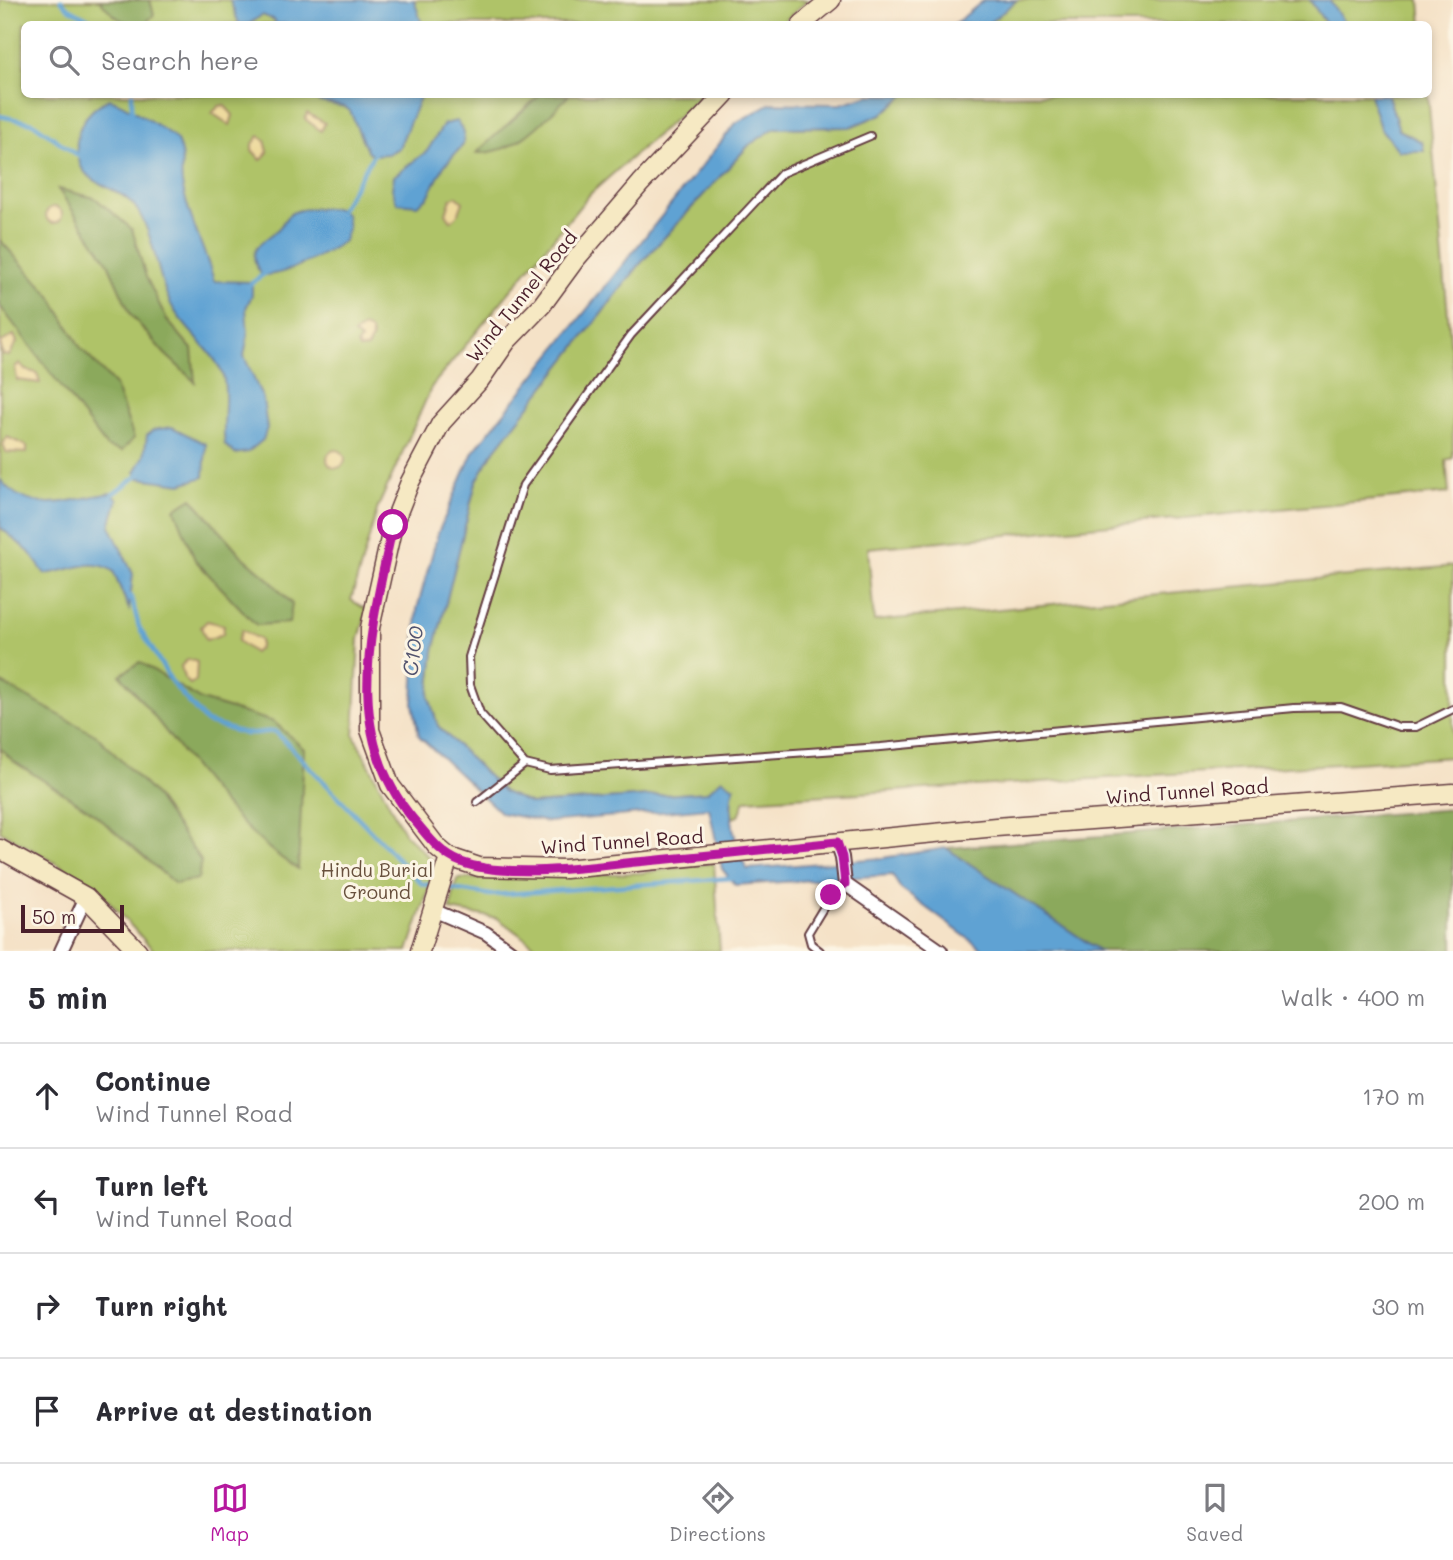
<!DOCTYPE html>
<html lang="en">
<head>
<meta charset="utf-8">
<style>
  :root { --surface:#fff; --page:#f2f2f3; --text:#2b2b33; --muted:#7c7c81; --line:#e1e1e2; --accent:#b5179e }
  body { margin:0; font-family:Mali,sans-serif; background:var(--page); color:var(--text) }
  .scale { position:absolute; left:21px; bottom:18px; width:103px; box-sizing:border-box; padding-left:7px; border:4px solid #4a1f2b; border-top:0; font-size:19px; line-height:24px; white-space:nowrap; color:#4a1f2b; -webkit-text-stroke:5px #fcf5e5; paint-order:stroke }
  .stop { position:absolute; width:21px; height:21px; margin:-16px; border:5px solid #b5179e; border-radius:50%; background:#fff }
  .stop.end { background:#b5179e; border-color:#fff; box-shadow:0 2px 7px #0008 }
  .list { margin:0; padding:0; list-style:none }
  h2 { display:flex; justify-content:space-between; align-items:center; height:91px; margin:0; padding:0 28px; font-size:30px }
  h2 small { font-size:23px; font-weight:400; color:var(--muted) }
  .list li { display:grid; grid-template-columns:46px 1fr auto; gap:21px; align-items:center; box-sizing:border-box; height:105px; padding:0 28px; border-top:2px solid var(--line) }
  .list b { display:block; font-size:26px; white-space:nowrap }
  .list p { margin:0; font-size:23px; white-space:nowrap; color:var(--muted) }
  .list em { font-size:23px; font-style:normal; color:var(--muted) }
  .icon { flex:none; width:38px; height:38px; fill:none; stroke:currentColor; stroke-width:2; stroke-linecap:round; stroke-linejoin:round }
  .map { position:relative; flex:none; width:1453px; height:951px; overflow:hidden }
  .search { position:absolute; background:var(--surface); box-shadow:0 4px 10px #0003; left:21px; right:21px; top:21px; height:77px; display:flex; align-items:center; gap:18px; box-sizing:border-box; padding:0 24px; border-radius:10px; color:var(--muted); font-size:26px }
  .sheet { height:511px; background:var(--surface) }
  nav { display:flex; justify-content:space-around; align-items:center; box-sizing:border-box; height:98px; border-top:2px solid var(--line); background:var(--surface); font-size:19px; color:var(--muted) }
  nav a { display:grid; justify-items:center; gap:4px }
  nav .on { color:var(--accent) }
  .map>svg:first-child { display:block }
  .green { fill:#afc367; stroke:#7c7149; stroke-width:2 }
  .forest { fill:#8ba95c; stroke:#6a6444; stroke-width:2 }
  .sand { fill:#eeda9e; stroke:#9c7c64; stroke-width:2 }
  .water { fill:#5ea2d3; stroke:#54607f; stroke-width:2 }
  .lines { fill:none; stroke-linecap:round; stroke-linejoin:round }
  .stream { stroke:#5ea2d3; stroke-width:4.5 }
  .lane-casing { stroke:#643c42; stroke-width:10 }
  .street-casing { stroke:#643c42; stroke-width:16 }
  .secondary-casing { stroke:#643c42; stroke-width:21 }
  .lane { stroke:#fff; stroke-width:6 }
  .street { stroke:#fff; stroke-width:12 }
  .secondary { stroke:#f6e9c3; stroke-width:18 }
  .route { stroke:#b5179e; stroke-width:9 }
  .labels { text-anchor:middle; dominant-baseline:central; stroke-width:6; stroke-linejoin:round; paint-order:stroke }
  .street-label { font-size:19px; fill:#4a1f2b; stroke:#fcf5e5 }
  .park-label { font-size:19px; fill:#68503d; stroke:#fcf5e5 }
  .water-label { font-size:21px; font-style:italic; fill:#52536e; stroke:#fcf5e5 }
</style>
</head>
<body>
<div class="map">
<svg width="1453" height="951" viewBox="0 0 1453 951">
  <rect width="100%" height="100%" fill="#fcf5e5"/>
  <filter id="ink" filterUnits="userSpaceOnUse"><feTurbulence type="fractalNoise" baseFrequency=".0143" numOctaves="2"/><feDisplacementMap in="SourceGraphic" scale="14" xChannelSelector="R" yChannelSelector="G"/><feConvolveMatrix kernelMatrix="1 2 1 2 8 2 1 2 1" color-interpolation-filters="sRGB"/></filter>
  <filter id="wash" filterUnits="userSpaceOnUse"><feTurbulence type="fractalNoise" baseFrequency=".00686" numOctaves="4" result="noise"/><feDisplacementMap in="SourceGraphic" scale="28" xChannelSelector="R" yChannelSelector="G"/><feGaussianBlur stdDeviation="1.57" result="paint"/><feColorMatrix in="noise" values="0 0 0 0 0 0 0 0 0 0 0 0 0 0 0 0 0 1.4 0 .05"/><feComposite in="paint" operator="in"/></filter>
  <g filter="url(#wash)">
    <rect width="100%" height="100%" fill="#f5e2c7"/>
    <path class="green" d="M0,0h808l-27,24h-757v70l678,1 -112,99 -158,192 -54,121 -27,93 16,10 -8,29 -5,96 50,98 33,32 -29,86h-254l-60,-66 -94,-54z
      M1017,0h293l16,24h-338z
      M1329,0h91l2,24h-77z
      M1370,94l10,34 43,23 -1,-9 -23,-12 -11,-35h40l25,275v88l-7,2 3,33 -581,55 6,73 579,-55v191l-708,43 -6,16 -6,2 -3,-18 -23,-8 -176,12 -27,-12 -66,-66 -9,-29 5,-46 42,-169 16,-28 149,-191 108,-118 26,-17 75,-1 32,-13 23,-19z
      M714,863l6,88h-178l-45,-33 -47,-8 7,-31 184,-6z"/>
    <path class="forest" d="M100,0h50l4,15 -10,9c-21,1 -31,-7 -44,-24z
      M541,94l28,1c-26,27 -53,59 -93,58z
      M58,189l37,9 37,31 14,48 21,43 25,29 3,33 -31,-29 -33,-38 -24,-54z
      M0,240l51,56 29,51 35,38 19,53 -12,13 -15,-4 -107,-141z
      M192,498l49,57 28,24 23,25 -3,19 -33,2 -61,-65 -20,-51z
      M140,662l61,38 73,22 30,27 -6,120c-70,-42 -123,-132 -178,-194z
      M0,682l97,54 56,57 48,68 -3,18 -23,5 -84,-73 -78,-50 -13,-13z
      M1453,809v142h-353l-154,-103z"/>
    <path class="sand" d="M224,105l9,10 -3,10 -18,-12 7,-7z
      M307,113l18,10 -4,8 -16,-12z
      M259,136l6,4 3,12 -7,8 -9,-10v-5z
      M456,196l7,6 -5,13 -7,6 -5,-8 5,-14z
      M46 215a8 8 0 1 1 16 0a8 8 0 1 1-16 0Z
      M364,327l7,4 1,8 -5,9 -8,1 -2,-5 4,-4 -7,-6z
      M14,335l3,7 -8,14 -6,-1 -3,-12z
      M20,363l5,7 12,3 3,10 -23,-3 -2,-13z
      M7,437l20,9v7l-21,-1 -3,-8z
      M327 459a9 9 0 1 1 18 0a9 9 0 1 1-18 0Z
      M207,621l17,4 -1,9 -17,6 -5,-13z
      M242,630l18,10v7l-6,6 -16,-12z
      M188,659l9,3c0,1 -1,16 -1,19l-6,3 -6,-6 -3,-12z"/>
    <path class="water" d="M230,0h184l8,24h-147v-4l-13,-5 -13,9h-10z
      M984,0h33l-29,24h-33z
      M1310,0h19l16,24h-19z
      M305,95h116l-22,53 -11,6 -15,1 -6,-4 -17,-40 -5,-4 -25,-5z
      M869,95h36l-23,19 -32,13 -75,1 -26,17 -108,118 -149,191 -16,28 -42,169 -5,46 9,29 66,66 27,12 176,-12 15,-13 12,8c-7,24 1,61 13,82l135,-11 64,-10 154,103h-115l-84,-62 -9,-14 -157,10 -13,-16 -13,-61 -162,14 -46,-9 -82,-77 -6,-32 4,-95 21,-76 35,-81 263,-329 35,-20 69,1z
      M1370,95h18l11,35 23,12 2,9h-25l-19,-23z
      M109,99c9,1 62,33 68,42 8,14 3,28 5,42 6,35 23,66 32,98l38,1v13l-6,13 2,27 -4,21 19,43 4,29 -4,12 -15,12 -13,2 -10,-9c-4,-21 4,-48 -2,-69 -9,-26 -37,-44 -50,-68 -17,-30 -17,-71 -37,-100 -14,-20 -49,-23 -56,-44 -10,-29 4,-53 29,-65z
      M457,121l7,11 -1,13 -19,21 -16,31 -11,8 -20,-2 -5,-14 2,-13 33,-25 17,-27z
      M336,208l10,6 2,15 -4,12c-17,12 -64,38 -83,33 -18,-27 3,-31 16,-44 6,-5 8,-14 15,-17 12,-6 30,-4 44,-5z
      M172,427l34,17 -2,33 -23,7 -42,-6 -4,-6 9,-16 3,-21 6,-5z
      M0,479c30,39 71,20 111,14l7,6 -8,27 23,48 -4,35 -16,-38c-20,-15 -46,1 -68,3l-16,-22 -29,-25z"/>
    <g class="lines">
      <path class="stream" d="M61,0l6,7 31,17
        M0,116l33,7 50,36
        M132,116v-22
        M338,214l37,-62
        M249,285l18,-13
        M108,498l32,-24
        M131,596l8,31 34,57 33,38 40,12 29,-3 147,153 14,2
        M445,888l46,7 241,-17"/>
    </g>
  </g>
  <g filter="url(#ink)">
    <g class="lines">
      <defs>
        <path id="lane" d="M870,136l-88,37 -151,162 -108,150 -54,172 1,28 10,28 45,51 25,6 331,-23 413,-39 47,-1 58,20h17l37,-18
          M477,802l48,-38
          M820,951l-9,-7 -3,-11 23,-38 14,-11"/>
        <path id="street" d="M837,842l5,15 3,27 96,67
          M433,910l53,23 25,18
          M61,951l25,-54"/>
        <path id="secondary" d="M802,24l29,-24
          M725,94l-84,89 -66,77 -33,45 -35,36 -27,39 -39,43 -31,59 -17,43 -23,103v102l20,55 47,62 12,10 30,10 86,2 431,-42 457,-34
          M0,849l86,48 52,54
          M420,951l29,-94"/>
      </defs>
      <use href="#lane" class="lane-casing"/>
      <use href="#street" class="street-casing"/>
      <use href="#secondary" class="secondary-casing"/>
      <use href="#lane" class="lane"/>
      <use href="#street" class="street"/>
      <use href="#secondary" class="secondary"/>
    </g>
  </g>
  <g class="lines" filter="url(#ink)">
    <path class="route" d="M393,525c-21,101 -53,207 21,295 14,16 26,34 47,42 45,17 127,5 175,0 67,-6 134,-13 201,-20l5,15 3,27 -14,11"/>
  </g>
  <g class="labels">
    <g class="street-label">
      <text transform="translate(521 296) rotate(-51)">Wind Tunnel Road</text>
      <text transform="translate(1187 791) rotate(-4)">Wind Tunnel Road</text>
      <text transform="translate(622 841) rotate(-4)">Wind Tunnel Road</text>
    </g>
    <g class="park-label">
      <text x="377" y="869">Hindu Burial<tspan x="377" dy="22">Ground</tspan></text>
    </g>
    <g class="water-label">
      <text transform="translate(412 651) rotate(-83)">C100</text>
    </g>
  </g>
</svg>
<div class="scale">50 m</div>
<div class="stop" style="left:393px;top:525px"></div>
<div class="stop end" style="left:831px;top:895px"></div>
<div class="search"><svg class="icon" aria-label="search" viewBox="0 0 24 24"><circle cx="10" cy="10" r="6"/><path d="M15 15l6 6"/></svg>Search here</div>
</div>
<section class="sheet">
<h2>5 min<small>Walk · 400 m</small></h2>
<ul class="list">
<li><svg class="icon" aria-label="ahead" viewBox="0 0 24 24"><path d="M12 20V5M6 11l6-6 6 6"/></svg><div><b>Continue</b><p>Wind Tunnel Road</p></div><em>170 m</em></li>
<li><svg class="icon" aria-label="left" viewBox="0 0 24 24"><path d="M17 20v-9H6M10 6l-5 5 5 5"/></svg><div><b>Turn left</b><p>Wind Tunnel Road</p></div><em>200 m</em></li>
<li><svg class="icon" aria-label="right" viewBox="0 0 24 24"><path d="M7 20v-9h11M14 6l5 5-5 5"/></svg><div><b>Turn right</b></div><em>30 m</em></li>
<li><svg class="icon" aria-label="arrive" viewBox="0 0 24 24"><path d="M6 21V4h12l-3 4 3 4H6"/></svg><div><b>Arrive at destination</b></div></li>
</ul>
</section>
<nav>
<a class="on"><svg class="icon" aria-label="map" viewBox="0 0 24 24"><path d="M3 6l6-2 6 2 6-2v14l-6 2-6-2-6 2zM9 4v14M15 6v14"/></svg>Map</a>
<a><svg class="icon" aria-label="directions" viewBox="0 0 24 24"><path d="M12 3l9 9-9 9-9-9zM9 14v-3h6M13 9l2 2-2 2"/></svg>Directions</a>
<a><svg class="icon" aria-label="saved" viewBox="0 0 24 24"><path d="M7 4h10v16l-5-4-5 4z"/></svg>Saved</a>
</nav>
</body>
</html>
